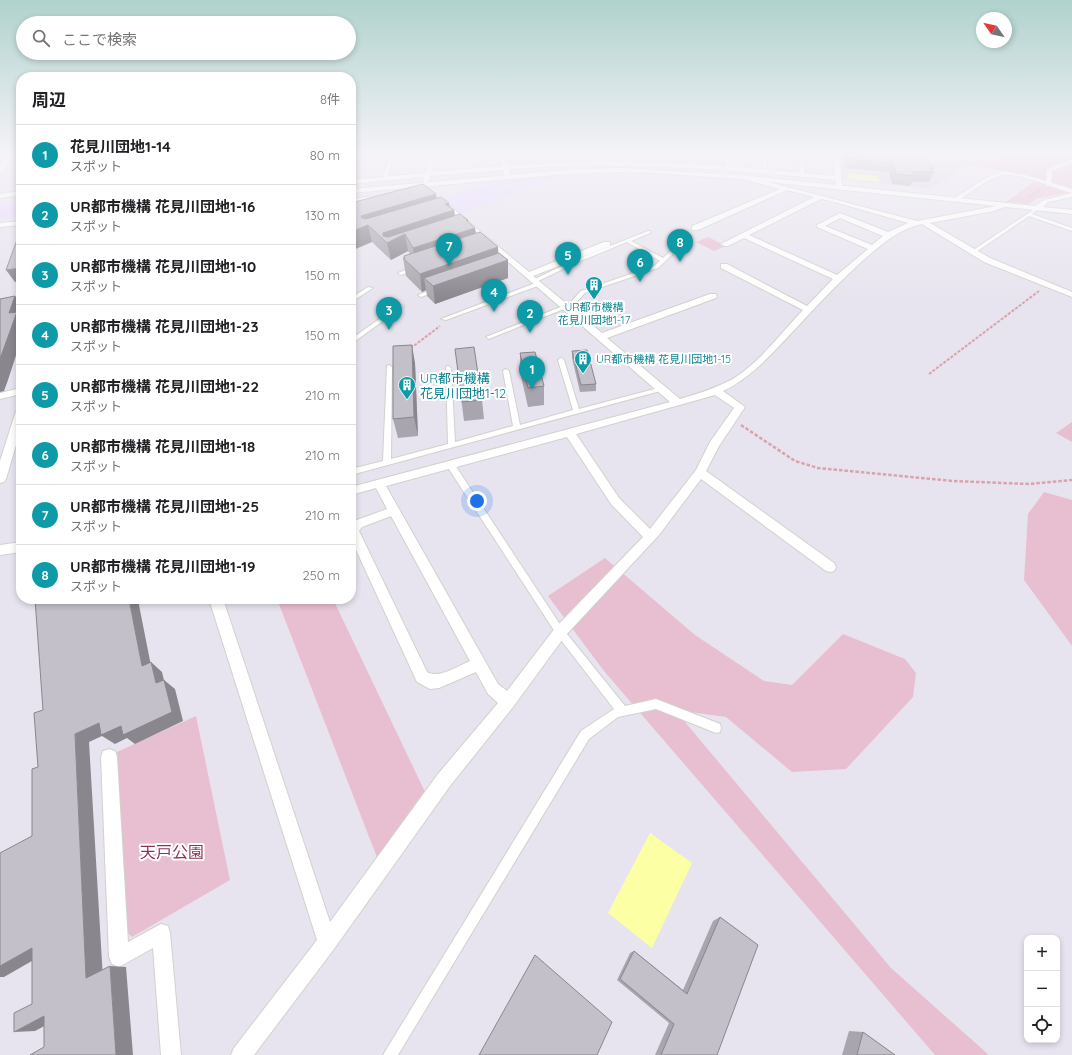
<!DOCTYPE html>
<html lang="ja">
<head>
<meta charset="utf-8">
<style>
  :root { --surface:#fff; --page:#f6f6f6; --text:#202124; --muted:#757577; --line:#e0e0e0; --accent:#db2777 }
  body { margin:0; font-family:Quicksand,"Noto Sans JP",sans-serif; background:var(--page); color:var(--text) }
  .controls { position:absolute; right:12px; bottom:12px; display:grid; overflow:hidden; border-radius:8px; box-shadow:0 2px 6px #0003 }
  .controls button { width:36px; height:36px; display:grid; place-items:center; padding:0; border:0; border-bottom:1px solid var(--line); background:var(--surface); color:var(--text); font:20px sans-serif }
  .compass { position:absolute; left:976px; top:12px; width:36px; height:36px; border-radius:50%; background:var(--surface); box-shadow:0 2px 6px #0003; rotate:304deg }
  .you { position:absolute; left:477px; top:501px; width:14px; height:14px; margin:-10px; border:3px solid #fff; border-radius:50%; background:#1a73e8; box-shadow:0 0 0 6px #1a73e833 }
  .badge { display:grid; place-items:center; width:26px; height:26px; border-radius:50%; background:var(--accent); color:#fff; font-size:13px; font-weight:700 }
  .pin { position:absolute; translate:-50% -33px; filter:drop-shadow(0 1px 2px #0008) }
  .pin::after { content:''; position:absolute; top:21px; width:14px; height:12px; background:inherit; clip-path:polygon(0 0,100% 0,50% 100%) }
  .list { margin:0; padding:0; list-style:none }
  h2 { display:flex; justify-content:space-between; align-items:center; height:52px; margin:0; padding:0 16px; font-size:17px }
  h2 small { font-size:13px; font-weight:400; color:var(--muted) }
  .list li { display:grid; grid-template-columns:26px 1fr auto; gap:12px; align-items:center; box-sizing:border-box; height:60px; padding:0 16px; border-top:1px solid var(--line) }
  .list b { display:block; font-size:15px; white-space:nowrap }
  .list p { margin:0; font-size:13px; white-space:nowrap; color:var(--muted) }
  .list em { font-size:13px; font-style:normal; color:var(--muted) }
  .icon { flex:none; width:22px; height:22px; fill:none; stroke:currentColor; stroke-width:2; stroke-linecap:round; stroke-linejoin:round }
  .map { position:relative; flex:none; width:1072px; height:1055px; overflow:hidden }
  .search { position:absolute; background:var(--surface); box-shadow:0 2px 6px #0003; left:16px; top:16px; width:340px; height:44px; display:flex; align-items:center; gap:10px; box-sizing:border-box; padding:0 14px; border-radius:22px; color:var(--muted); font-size:15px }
  .panel { position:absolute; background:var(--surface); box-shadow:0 2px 6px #0003; left:16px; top:72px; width:340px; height:532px; border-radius:16px }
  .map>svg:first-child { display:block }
  .commercial { fill:#e7d9ff }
  .education { fill:#dad5e1 }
  .green { fill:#e8bfd0 }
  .water { fill:#fcffa4 }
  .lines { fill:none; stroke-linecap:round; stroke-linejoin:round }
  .service-casing { stroke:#d0d2cb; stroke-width:2 }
  .pedestrian-casing { stroke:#d0d2cb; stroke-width:2 }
  .minor-casing { stroke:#d0d2cb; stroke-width:2 }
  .tertiary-casing { stroke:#d0d2cb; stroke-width:2 }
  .path-far2 { stroke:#daa2aa; stroke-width:1.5; stroke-dasharray:2 1; stroke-linecap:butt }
  .path-far1 { stroke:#daa2aa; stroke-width:2; stroke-dasharray:3 1.5; stroke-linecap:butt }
  .path { stroke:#daa2aa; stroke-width:2.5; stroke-dasharray:3.5 2; stroke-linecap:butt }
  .service { fill:#fff; fill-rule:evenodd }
  .pedestrian { fill:#fff; fill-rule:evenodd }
  .minor { fill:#fff; fill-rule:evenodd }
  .tertiary { fill:#fff; fill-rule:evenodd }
  .wall { fill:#a9a5ae }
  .shaded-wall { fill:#89868d }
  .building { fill:#c4c0ca; stroke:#89868d }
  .labels { text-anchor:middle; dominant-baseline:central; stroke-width:4; stroke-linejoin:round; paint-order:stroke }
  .far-culture-label { font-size:11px; fill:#0d838f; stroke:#fff }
  .culture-label { font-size:13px; fill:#0d838f; stroke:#fff; text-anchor:start }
  .near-park-label { font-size:16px; fill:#8d3353; stroke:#fff }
</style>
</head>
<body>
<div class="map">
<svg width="1072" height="1055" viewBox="0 0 1072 1055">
  <rect width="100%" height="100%" fill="#e8e4ef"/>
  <path class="commercial" d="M563,174l3,1 -106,39 -18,-15 48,-17z
    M21,202v15l-21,2v-15z"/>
  <path class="education" d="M839,154h181l7,7 -56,3 -42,25 -87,-10z"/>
  <path class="green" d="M1012,154h60v38l-36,7 -7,5 -23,-2 30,-22 -36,-10 -38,-6 6,-4 48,-2z
    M708,237l18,9 -12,5 -18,-9z
    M1072,422v20l-16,-9z
    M1044,492l28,8v146l-48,-66 4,-66z
    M605,558l90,77 69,46 28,4 51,-51 62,25 11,14 -3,24 -67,72 -54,3 -66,-55 -51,-7 216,258 98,87h-54l-331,-384 -56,-75z
    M277,599h56l93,195 -48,66z
    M196,716l34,164 -98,57 -8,-8 -7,-177z"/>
  <path class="water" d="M848,173l30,3 2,6 -32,-3z
    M650,833l42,30 -40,85 -44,-35z"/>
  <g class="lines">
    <defs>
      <path id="service" d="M355,154h4l-6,13 -2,1v-5z
        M390,154h4l-7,24 -2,1 -2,-1z
        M449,154h16l-4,3 -8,-2 -11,7h-2v-2z
        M511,154h4l-1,6h-11l-2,-1 10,-1z
        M545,154h4v12l-3,-1z
        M580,154h4l1,11 -3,-1z
        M617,154h4l1,10 -3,-1z
        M652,154h4l1,11 -3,-1z
        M687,154h4l1,12 -3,-1z
        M724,154h4l1,15 -3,-1z
        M762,154h4l1,17 -2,1 -2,-1z
        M800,154h4v21l-2,1 -2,-1z
        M1036,208l2,1 -6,5 40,14v3l-43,-15 -53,36 -4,-1z
        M648,231h2v2l-19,8 32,17 10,-9 4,1 -19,18 -73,25 -16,17 -5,-1 -73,29 -2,1 -3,-2 77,-31h4l14,-15 73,-25 6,-5 -33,-19 -51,21 -40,19 -5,-1 41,-20z
        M416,266l2,1v2l-17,6 -3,-2z
        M538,282l3,2 -1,1 -94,35 -5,-1z
        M368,287l5,1 -22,14v-4z
        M436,288l3,2 -1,1 -17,6 -3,-2z
        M399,305l5,1 -53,38v-5z
        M561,358l3,2 15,49 83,-22 3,2 -1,1 -313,85v-6l32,-8 4,-95 2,-1 3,2 -1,92 57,-15 -2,-77 2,-1 3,2 4,74 58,-16 -10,-55 1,-1 2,-1 3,2 11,54 53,-15 -15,-50z
        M450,461l3,1 110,167 62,77 31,-7 64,25 1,4 -1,4 -4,1 -60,-24 -38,8 -29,22 -191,316h-15l198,-324 33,-22 -57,-74 -110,-169 -1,-2 1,-2z"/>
      <path id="pedestrian" d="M1072,159v4l-20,8 -1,14 -5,1 1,-17z"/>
      <path id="minor" d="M6,154h6l-9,17 -3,2v-8z
        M430,154h6l-5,18 71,-6 -4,-12h6l4,12c112,-9 216,-1 327,10l-2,-22h6l3,32 -5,1 -2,-7c-111,-11 -215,-19 -326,-11l1,5 -3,2 -2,-1 -2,-5 -73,6 -1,5 -3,2 -3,-2 1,-4 -73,7v-4l74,-7z
        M1003,171l26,5 43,13v4c-18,-5 -52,-20 -69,-18 -13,2 -34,19 -46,26l-5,-1 32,-21z
        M741,175l176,46 90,-17v2l-13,5 -64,12 60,35 82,34v5l-88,-35 -62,-38c-23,5 -37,18 -54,32 -25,22 -47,45 -69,69 -24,25 -45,51 -76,66l22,16 -26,39 -13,25 128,92 2,4 -2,4 -4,1 -4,-1 -125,-92 -42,56 -94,101 -52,71 -63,79 -116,163 -80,106h-23l3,-7 83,-108 -108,-341h14l107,323 108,-148 60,-71 -10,-9 -12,-22 -37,16 -9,1 -13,-7 -66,-143v-15l3,-3 33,-12 -11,-21 -25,7v-8l319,-85 -230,-199 5,-1 84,70 75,-30h6v4l-77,30 69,57 108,-39h6l1,2 -1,2 -109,40 73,61c17,-5 33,-10 49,-18 28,-15 52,-48 74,-71l-82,-42v-4h6l80,42 26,-27 -89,-41 -16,8h-3l-4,-2 93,-47 -27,-7 -89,40h-6v-4l88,-37 -41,-11v-2zM821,199l10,2 77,22 -20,9 -48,-19 -23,12v2l51,22 -31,26 -88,-40zM840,218l43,18 -11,9 -47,-19zM715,395l19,13 -24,34 -14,28 -46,59 -31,-31 -43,-64zM567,437l44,67 32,33 -88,91 -48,63 -9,-7 -112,-198zM391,516l79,145c-12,5 -31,18 -43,11l-68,-141 3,-4z
        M21,191v4l-21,3v-4z
        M384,195l3,2 -1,1 -35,5v-4z
        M21,388v6l-21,5v-6z
        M21,542v10l-21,3v-10z
        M109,749l6,2 2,6 11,185 33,-18 7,2 2,7 11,122h-20l-8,-107 -34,19 -7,-3 -3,-7 -8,-200 2,-6z"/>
      <path id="tertiary" d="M619,168l122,7 294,31 9,-6 28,-7v4l-24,5 -5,5 29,3v4l-331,-35 -86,-6 -36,-1 -53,2 -215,19v-4l215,-19z
        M21,221v4l-21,2v-4z
        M21,408v20l-15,51 -2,3 -4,1v-22l16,-50z"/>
    </defs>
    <use href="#service" class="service-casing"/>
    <use href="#pedestrian" class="pedestrian-casing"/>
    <use href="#minor" class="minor-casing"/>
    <use href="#tertiary" class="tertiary-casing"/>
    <path class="path-far2" d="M1041,154l7,7
      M1029,197l11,-7"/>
    <path class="path-far1" d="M410,347l5,-2 25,-19
      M929,374l110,-83"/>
    <path class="path" d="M741,425l54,36 23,7 135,13 76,3 43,-4"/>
    <use href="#service" class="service"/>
    <use href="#pedestrian" class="pedestrian"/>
    <use href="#minor" class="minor"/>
    <use href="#tertiary" class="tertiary"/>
  </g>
  <path class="wall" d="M843,154h77l14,14 -1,4h1l-5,10h-17l-2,4 -18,-2 -3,-12 -44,-4z
    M436,194l1,5 12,4 1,4 4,3 1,5 13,5v3l7,5 1,5 22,14v6l10,7v18l-73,26 -8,-8 -1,-6 -4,2 -16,-16 -3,-18h1v-2l6,-2 -2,-3 -17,9 -19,-18 -21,-39z
    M455,349l27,51 2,19 -20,2z
    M572,351l24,33v7l-16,1 -8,-34z
    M520,353l24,33v19l-16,2 -8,-35z
    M415,363l3,73 -20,2 -5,-19z
    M720,917l-3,138h-62l14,-32 -52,-43 13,-27 4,-2 49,39 30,-69z
    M849,1031l14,1 32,23h-53z"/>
  <path class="shaded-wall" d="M436,194l2,16 -70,15 4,17 -21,9v-19l10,-16z
    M449,203l1,9 4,-2 2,17 -51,7 3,17 -17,9 -4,-17 -3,-4 -1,-6 62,-29z
    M466,220h2l1,10 6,-2 2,17 -61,20 -3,-17z
    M498,247l1,16 9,-3v18l-73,26 -2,-18 -9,-8 2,12 -4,2 -2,-18z
    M21,268v13l-6,1 -9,-12z
    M15,296l6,7v37l-13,40 -4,11 -4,1v-33l9,-46z
    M351,340l5,19 -5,90z
    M412,345l3,18 3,73 -4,-19z
    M129,599h12l-3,1 15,76 -11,-10z
    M151,662l11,10 5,21 -11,-10z
    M164,680l11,9 8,32 -48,23 -8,-6 -12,6 -13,-8 -13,6 14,237 -17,-1 -11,-244 24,-11z
    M32,948l19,2 -47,27h-4v-11z
    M110,966l16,1 7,88h-17z
    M44,1016h19l-28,15 -21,1z"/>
  <path class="building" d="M848,154h72l14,14h-5l5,4h-21l1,4 -18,-2 -3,-11 -45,-4z
    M423,184l13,10 -75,22 1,2 4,1 75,-22 8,6 -4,1 9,6 -71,23v3l5,1 72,-23 8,6h-2l9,8 -62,20 -8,-14 -18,9 -19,-18 -17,7v-29z
    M21,229v39l-15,2z
    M480,232l18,15 -78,27 -17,-16h2l-1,-2z
    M499,253l9,7 -75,26 -9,-8z
    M15,296l-6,17 8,-1 -17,47v-60z
    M412,345l2,72 -21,2v-73z
    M474,347l8,53 -20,2 -7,-53z
    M587,350l9,34 -15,1 -9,-34z
    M535,352l9,34 -16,2 -8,-35z
    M35,599h94l13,67 9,-4 5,21 8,-3 8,32 -49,23 -2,-9 -20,9 -2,-12 -24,11 11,244 24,-12 6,89h-86l14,-8v-31l-30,16v-19l18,-9v-56l-32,18v-113l32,-17v-67l6,-2 -4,-54 9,-3z
    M720,917l38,28 -41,110h-56l13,-31 -54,-45 14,-28 53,43z
    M535,955l77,67 -15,33h-118z
    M863,1032l32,23h-38z"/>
  <linearGradient id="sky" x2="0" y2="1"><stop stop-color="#b0d2cd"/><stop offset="0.51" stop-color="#f5f3f8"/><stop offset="1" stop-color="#f5f3f8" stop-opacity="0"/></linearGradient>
  <rect width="1072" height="302" fill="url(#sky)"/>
  <defs>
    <symbol id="building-pin" viewBox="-11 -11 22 30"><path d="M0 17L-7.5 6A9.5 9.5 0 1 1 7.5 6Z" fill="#0f9aa8" stroke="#fff"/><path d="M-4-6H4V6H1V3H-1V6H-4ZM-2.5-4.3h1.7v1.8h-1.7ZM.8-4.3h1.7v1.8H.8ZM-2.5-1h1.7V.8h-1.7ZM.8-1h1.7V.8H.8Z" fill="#fff"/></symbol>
  </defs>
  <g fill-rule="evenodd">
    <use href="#building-pin" x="584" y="275" width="20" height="27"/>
    <use href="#building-pin" x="573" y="349" width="20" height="27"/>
    <use href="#building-pin" x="397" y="375" width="20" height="27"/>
  </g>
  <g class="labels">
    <g class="far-culture-label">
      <text x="594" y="307">UR都市機構<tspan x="594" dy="13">花見川団地1-17</tspan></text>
      <text x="596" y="359" text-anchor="start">UR都市機構 花見川団地1-15</text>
    </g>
    <g class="culture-label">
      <text x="420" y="378">UR都市機構<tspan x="420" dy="15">花見川団地1-12</tspan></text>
    </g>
    <g class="near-park-label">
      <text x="172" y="852">天戸公園</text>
    </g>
  </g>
</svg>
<div class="controls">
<button>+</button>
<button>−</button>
<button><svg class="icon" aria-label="locate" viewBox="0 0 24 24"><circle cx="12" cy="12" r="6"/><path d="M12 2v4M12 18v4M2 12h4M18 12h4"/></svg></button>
</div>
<svg class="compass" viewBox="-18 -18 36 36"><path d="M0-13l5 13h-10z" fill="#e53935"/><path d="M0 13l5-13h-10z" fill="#757577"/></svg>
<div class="you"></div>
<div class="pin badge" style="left:532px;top:389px;background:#0f9aa8">1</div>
<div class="pin badge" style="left:530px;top:333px;background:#0f9aa8">2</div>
<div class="pin badge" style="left:389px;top:330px;background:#0f9aa8">3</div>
<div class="pin badge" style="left:494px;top:312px;background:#0f9aa8">4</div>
<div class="pin badge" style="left:568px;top:275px;background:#0f9aa8">5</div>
<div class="pin badge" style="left:640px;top:282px;background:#0f9aa8">6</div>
<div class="pin badge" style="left:449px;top:266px;background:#0f9aa8">7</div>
<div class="pin badge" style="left:680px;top:262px;background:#0f9aa8">8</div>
<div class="search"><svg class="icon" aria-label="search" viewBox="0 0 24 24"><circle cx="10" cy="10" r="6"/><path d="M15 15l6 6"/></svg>ここで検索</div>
<section class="panel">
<h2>周辺<small>8件</small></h2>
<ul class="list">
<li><span class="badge" style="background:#0f9aa8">1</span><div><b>花見川団地1-14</b><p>スポット</p></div><em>80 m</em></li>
<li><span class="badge" style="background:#0f9aa8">2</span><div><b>UR都市機構 花見川団地1-16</b><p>スポット</p></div><em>130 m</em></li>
<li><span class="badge" style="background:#0f9aa8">3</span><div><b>UR都市機構 花見川団地1-10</b><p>スポット</p></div><em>150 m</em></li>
<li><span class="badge" style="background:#0f9aa8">4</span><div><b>UR都市機構 花見川団地1-23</b><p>スポット</p></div><em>150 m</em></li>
<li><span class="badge" style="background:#0f9aa8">5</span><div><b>UR都市機構 花見川団地1-22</b><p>スポット</p></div><em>210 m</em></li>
<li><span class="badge" style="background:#0f9aa8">6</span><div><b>UR都市機構 花見川団地1-18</b><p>スポット</p></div><em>210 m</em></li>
<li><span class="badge" style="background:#0f9aa8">7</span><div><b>UR都市機構 花見川団地1-25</b><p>スポット</p></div><em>210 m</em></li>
<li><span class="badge" style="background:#0f9aa8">8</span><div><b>UR都市機構 花見川団地1-19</b><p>スポット</p></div><em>250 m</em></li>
</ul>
</section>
</div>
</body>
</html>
